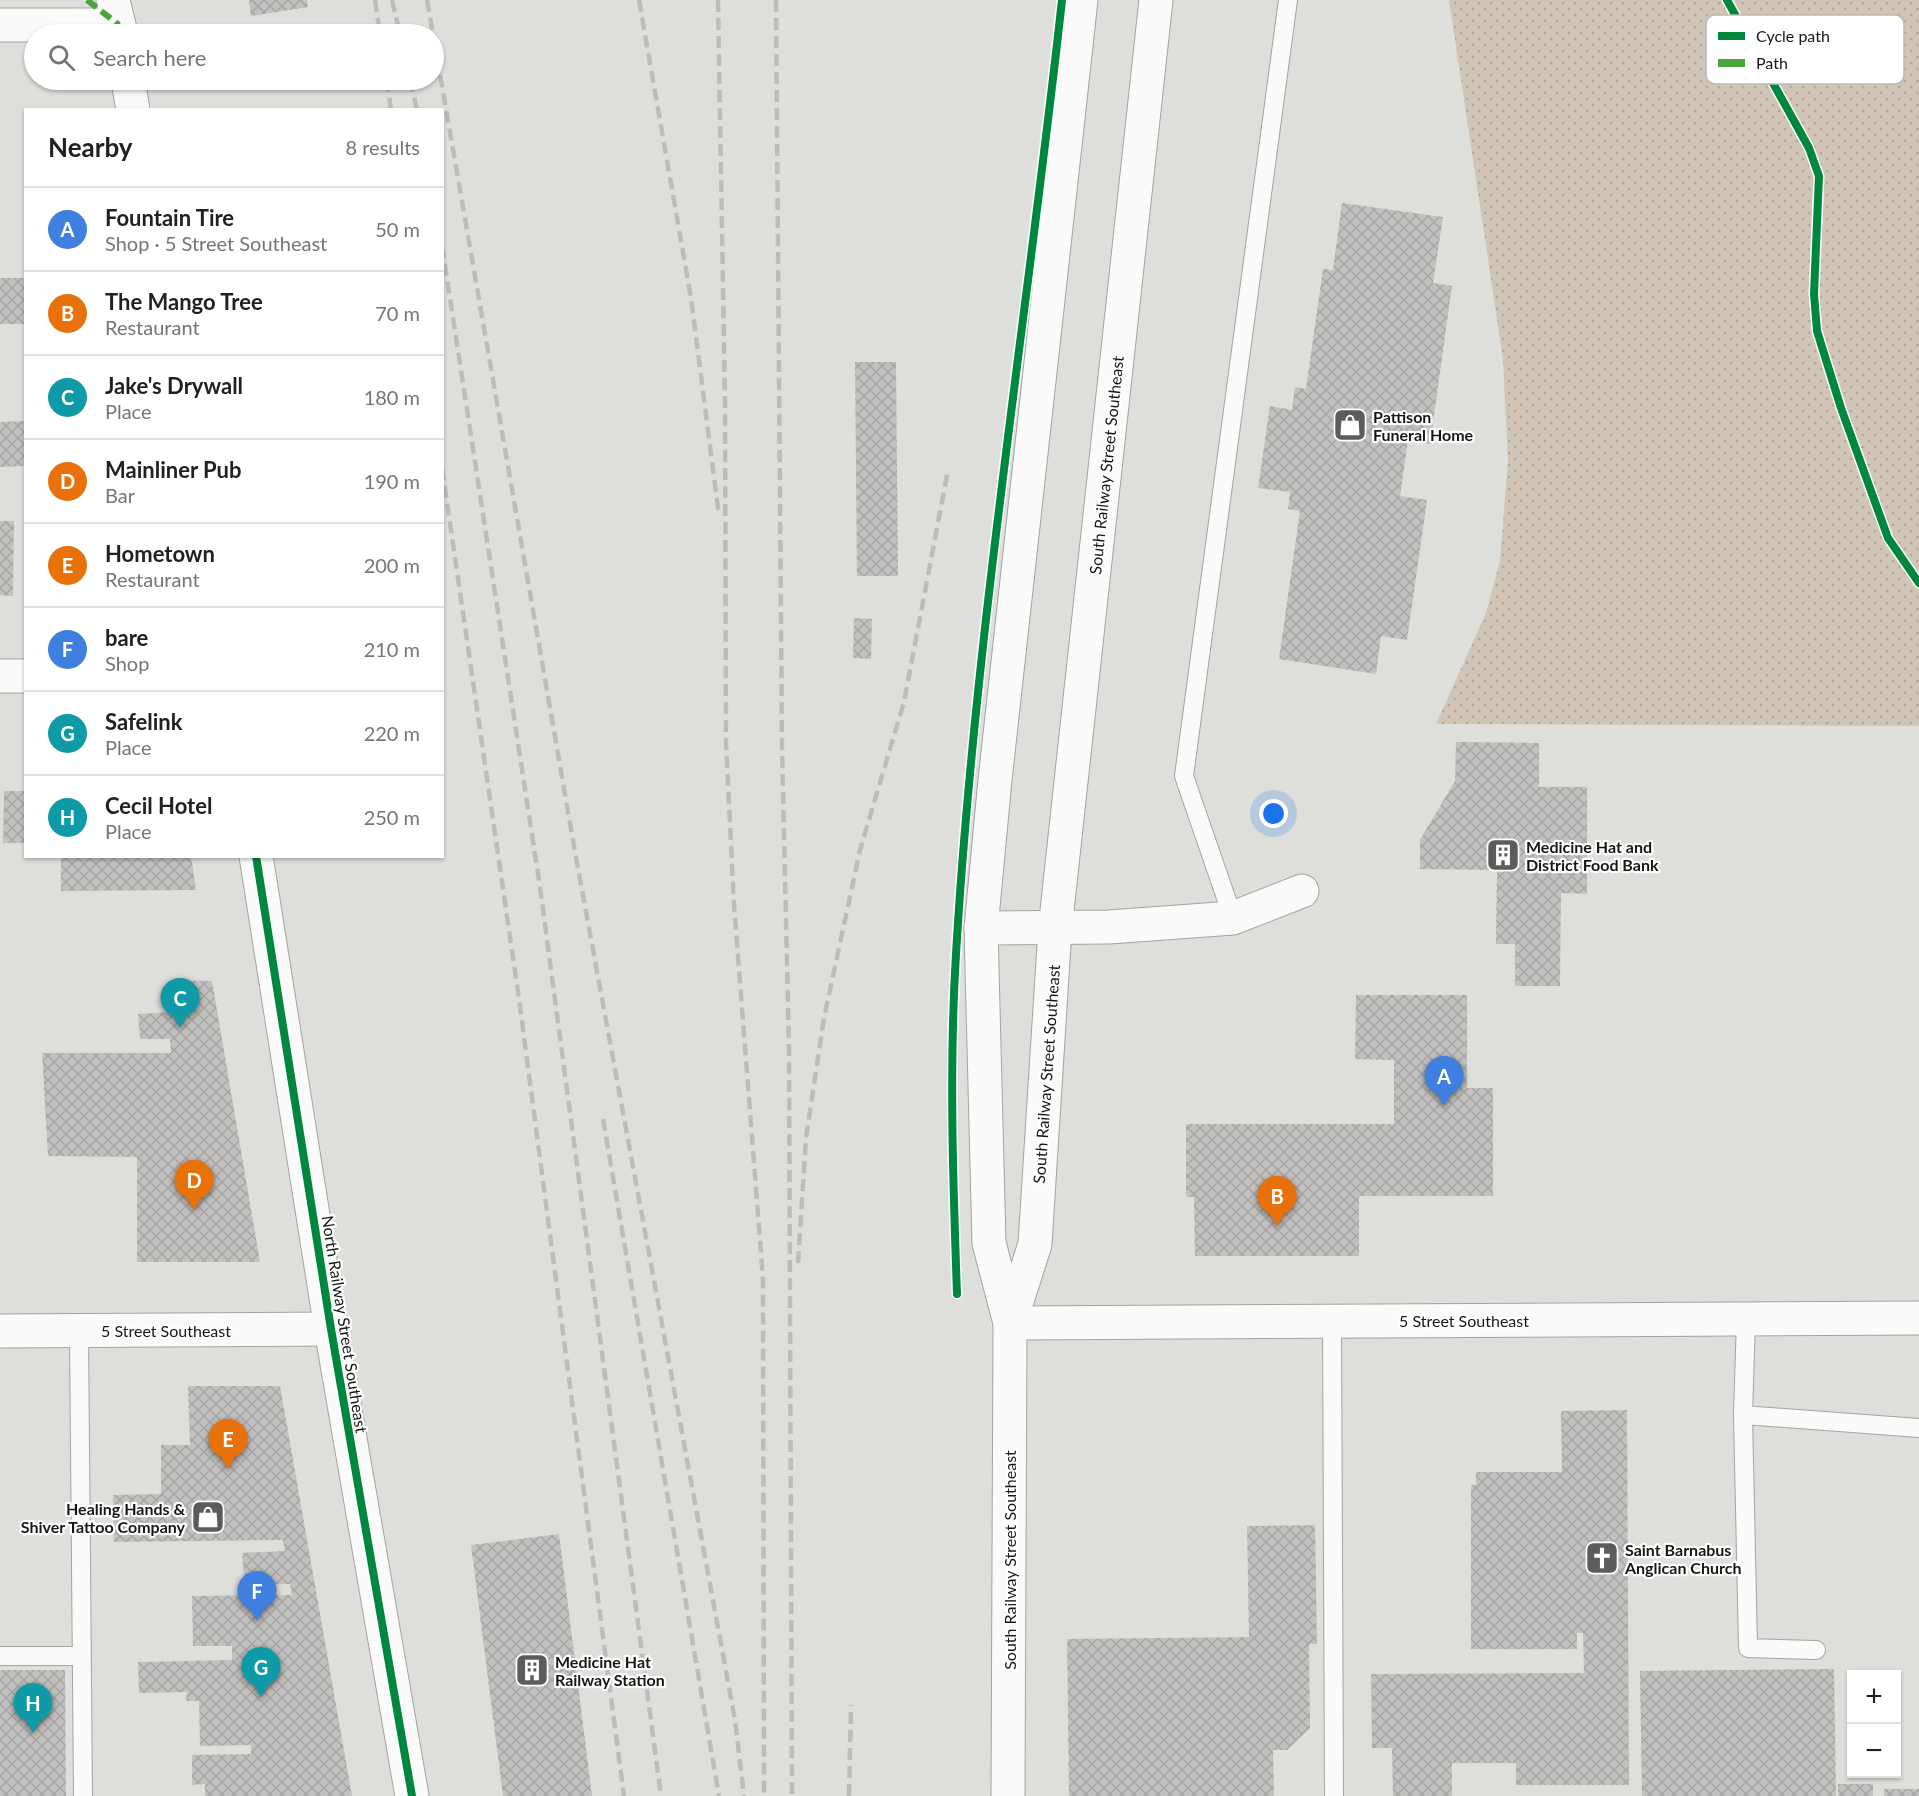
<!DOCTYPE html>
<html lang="en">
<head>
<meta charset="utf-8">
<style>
  :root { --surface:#fff; --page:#f6f6f6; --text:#202124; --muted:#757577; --line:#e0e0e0; --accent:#5c5d5a }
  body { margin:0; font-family:Lato,sans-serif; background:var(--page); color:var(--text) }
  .controls { position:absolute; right:18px; bottom:18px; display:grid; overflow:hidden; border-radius:0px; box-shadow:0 2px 4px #0004 }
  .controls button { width:54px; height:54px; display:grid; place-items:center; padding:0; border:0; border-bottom:2px solid var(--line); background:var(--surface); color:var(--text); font:30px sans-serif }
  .you { position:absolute; left:1274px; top:814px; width:21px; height:21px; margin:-15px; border:4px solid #fff; border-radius:50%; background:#1a73e8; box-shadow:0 0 0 9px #1a73e833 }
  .badge { display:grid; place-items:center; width:39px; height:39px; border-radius:50%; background:var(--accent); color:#fff; font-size:20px; font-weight:700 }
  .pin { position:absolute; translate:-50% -50px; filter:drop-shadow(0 2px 3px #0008) }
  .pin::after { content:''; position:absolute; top:32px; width:21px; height:18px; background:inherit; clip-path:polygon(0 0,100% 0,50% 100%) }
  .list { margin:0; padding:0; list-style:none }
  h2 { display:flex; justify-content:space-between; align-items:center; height:78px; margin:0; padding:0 24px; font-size:26px }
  h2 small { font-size:20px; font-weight:400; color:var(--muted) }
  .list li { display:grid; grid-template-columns:39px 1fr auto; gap:18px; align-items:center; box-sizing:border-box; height:84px; padding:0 24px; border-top:2px solid var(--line) }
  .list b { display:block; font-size:22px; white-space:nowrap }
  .list p { margin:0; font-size:20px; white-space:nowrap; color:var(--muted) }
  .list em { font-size:20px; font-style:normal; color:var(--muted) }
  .icon { flex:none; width:33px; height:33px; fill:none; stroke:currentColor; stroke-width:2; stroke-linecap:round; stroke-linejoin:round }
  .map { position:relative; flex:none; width:1919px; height:1796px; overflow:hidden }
  .search { position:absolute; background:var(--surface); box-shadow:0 2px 4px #0004; left:24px; top:24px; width:420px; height:66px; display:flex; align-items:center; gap:15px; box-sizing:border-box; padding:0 21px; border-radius:33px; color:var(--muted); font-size:22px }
  .panel { position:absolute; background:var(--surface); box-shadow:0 2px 4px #0004; left:24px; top:108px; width:420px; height:750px; border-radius:0px }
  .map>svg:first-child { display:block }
  .grass { fill:url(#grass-dots) }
  .building { fill:url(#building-cross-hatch) }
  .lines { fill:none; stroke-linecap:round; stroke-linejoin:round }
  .lane-casing { stroke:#a3a3a0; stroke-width:20 }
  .street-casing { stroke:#a3a3a0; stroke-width:35 }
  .secondary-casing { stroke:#a3a3a0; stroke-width:35 }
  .lane { stroke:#fafafa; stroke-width:18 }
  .street { stroke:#fafafa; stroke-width:33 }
  .secondary { stroke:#fafafa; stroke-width:33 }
  .rail { stroke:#bcbcbb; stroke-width:4.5; stroke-dasharray:12 6; stroke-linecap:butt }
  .quiet { stroke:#4ea140; stroke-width:6; stroke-dasharray:12 6; stroke-linecap:butt }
  .cycleway-casing { stroke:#fff; stroke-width:11 }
  .cycleway { stroke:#00873e; stroke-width:8 }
  .labels { text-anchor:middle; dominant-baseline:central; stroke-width:4.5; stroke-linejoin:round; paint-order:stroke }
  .poi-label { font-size:16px; font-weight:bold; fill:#161715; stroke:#fff; text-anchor:start }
  .street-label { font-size:16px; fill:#161715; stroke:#fff }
  .key { fill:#fff; stroke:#b9b9b9; stroke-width:1.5 }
  .key-label { font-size:16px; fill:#161715 }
</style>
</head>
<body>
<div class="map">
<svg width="1919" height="1796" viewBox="0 0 1919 1796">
  <defs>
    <pattern id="grass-dots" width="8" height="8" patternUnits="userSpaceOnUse" patternTransform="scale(1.5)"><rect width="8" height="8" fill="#d0c5b7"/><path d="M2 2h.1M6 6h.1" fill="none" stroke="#b2a89c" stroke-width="1.8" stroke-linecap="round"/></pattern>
    <pattern id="building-cross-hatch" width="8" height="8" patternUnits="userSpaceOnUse" patternTransform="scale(1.5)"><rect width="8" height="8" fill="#c2c1bf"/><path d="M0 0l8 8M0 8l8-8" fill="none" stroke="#a6a5a3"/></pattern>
  </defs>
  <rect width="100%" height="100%" fill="#dededb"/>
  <path class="grass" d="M1449,0h470v726l-483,-2 50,-111 14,-52 8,-100 -5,-102z"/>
  <path class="building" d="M249,0h58l1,7 -57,9z
    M1342,203l101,14 -10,66 19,3 -22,158 -22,-4 -8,56 27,4 -20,140 -26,-4 -5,38 -97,-15 21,-148 -12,-2 2,-17 -32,-4 12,-82 22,4 3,-23 11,2 17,-120 10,1z
    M0,278h26v46h-26z
    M855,362h41l2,214h-41z
    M26,421v45l-26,1v-45z
    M0,521h14l-1,75 -13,-1z
    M854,618l18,1 -1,40 -18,-1z
    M1456,742l83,1v44h48v107l-26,-1 -1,93h-45v-42h-19l1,-74 -77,-1v-29l35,-59z
    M4,791h22v52h-23z
    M61,856h130l5,34 -135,1z
    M171,980l41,1 48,281h-123v-105l-89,-1 -6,-103h129l-1,-14h-30l-2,-25 34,-2z
    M1356,995h111v93h26v108h-134v60h-164l-1,-59h-8v-73h208v-64l-39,-1z
    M188,1386h92l72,410h-147v-12l-13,1v-30l59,-1v-9l-51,1 -1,-45h-13l1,-9 -48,1 -1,-31 94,-2v-14h-39l-1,-50 100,-1 -2,-11 -45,1 -3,-32 43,-2 -2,-11 -169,2 -1,-47 48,-1v-49h29z
    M1627,1410l2,375h-113v-22h-64v33h-59l-1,-48h-20l-1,-74 213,-1 -1,-40h-6v16h-106v-164h5v-13h86l-1,-61z
    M1315,1525l2,119h-8l1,84 -23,22h-14l1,46h-205l-2,-157 182,-2 -2,-111z
    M559,1534l33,262h-89l-32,-251z
    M1834,1669l2,127h-194l-2,-125z
    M0,1670h65l1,126h-66z
    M1838,1784h35v12h-35z
    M1884,1789h35v7h-35z"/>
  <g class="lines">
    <defs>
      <path id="lane" d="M1233,918l-49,-142 104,-776
        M1746,1319l-3,96 5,233 68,2
        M1332,1321l2,475
        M79,1331l4,465
        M1743,1415l176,13
        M0,1656h82"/>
      <path id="street" d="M0,25h119
        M0,676h26
        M981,928l128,-1 124,-9 69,-27
        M1010,1323l909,-5
        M0,1331l331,-2"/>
      <path id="secondary" d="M113,0l8,34
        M128,80l5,30
        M256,856l75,473 81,467
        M1010,1323l25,-79 20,-315 101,-929
        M1008,1796l2,-473 -21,-80 -8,-315 14,-148 86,-780"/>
    </defs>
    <use href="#lane" class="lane-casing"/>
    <use href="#street" class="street-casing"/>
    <use href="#secondary" class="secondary-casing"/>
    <use href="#lane" class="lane"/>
    <use href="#street" class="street"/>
    <use href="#secondary" class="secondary"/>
    <path class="rail" d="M375,0l5,34
      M392,0l8,34
      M427,0l6,34
      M639,0l52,298 28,218
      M718,0l7,402 1,340 8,163 29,374 1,517
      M776,0l6,747 7,301 3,748
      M434,40l141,812 160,868 9,76
      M387,80l4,30
      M410,80l7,30
      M442,246l98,641 121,909
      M442,468l77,531 105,797
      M603,1119l116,677
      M798,1263l8,-125 18,-120 36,-168 44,-148 44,-232
      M849,1796l2,-91"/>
    <path class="quiet" d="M87,0l32,25"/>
    <defs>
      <path id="cycleway" d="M1727,0l82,148 10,28 -5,118 3,37 24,77 47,130 31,45
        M256,856l75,473 81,467
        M957,1294c-4,-113 -8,-227 -1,-340 19,-319 71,-636 106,-954"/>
    </defs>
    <use href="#cycleway" class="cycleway-casing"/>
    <use href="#cycleway" class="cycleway"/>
  </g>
  <defs>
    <symbol id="shop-square" viewBox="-11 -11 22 22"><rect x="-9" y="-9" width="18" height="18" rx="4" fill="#5c5d5a" stroke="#fff"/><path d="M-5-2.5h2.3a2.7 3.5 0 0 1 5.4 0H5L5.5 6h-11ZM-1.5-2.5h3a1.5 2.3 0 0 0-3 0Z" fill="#fff"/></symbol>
    <symbol id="building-square" viewBox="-11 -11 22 22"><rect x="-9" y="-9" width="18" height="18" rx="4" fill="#5c5d5a" stroke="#fff"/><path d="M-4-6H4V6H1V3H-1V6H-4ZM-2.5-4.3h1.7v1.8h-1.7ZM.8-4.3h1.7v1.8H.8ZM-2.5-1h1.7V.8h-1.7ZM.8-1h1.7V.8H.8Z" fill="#fff"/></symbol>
    <symbol id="church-square" viewBox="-11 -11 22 22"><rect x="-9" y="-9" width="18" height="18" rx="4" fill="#5c5d5a" stroke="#fff"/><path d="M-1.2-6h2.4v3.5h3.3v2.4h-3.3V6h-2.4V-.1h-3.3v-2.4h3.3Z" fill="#fff"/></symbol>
  </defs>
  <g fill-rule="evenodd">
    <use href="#shop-square" x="1331" y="406" width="38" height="38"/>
    <use href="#building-square" x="1484" y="836" width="38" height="38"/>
    <use href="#shop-square" x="189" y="1498" width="38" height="38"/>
    <use href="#church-square" x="1583" y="1539" width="38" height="38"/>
    <use href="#building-square" x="513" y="1651" width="38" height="38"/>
  </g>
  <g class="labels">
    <g class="poi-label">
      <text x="1373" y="416">Pattison<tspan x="1373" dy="18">Funeral Home</tspan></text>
      <text x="1526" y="846">Medicine Hat and<tspan x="1526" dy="18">District Food Bank</tspan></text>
      <text x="185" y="1508" text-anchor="end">Healing Hands &amp;<tspan x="185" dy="18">Shiver Tattoo Company</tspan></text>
      <text x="1625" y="1549">Saint Barnabus<tspan x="1625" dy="18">Anglican Church</tspan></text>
      <text x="555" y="1661">Medicine Hat<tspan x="555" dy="18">Railway Station</tspan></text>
    </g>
    <g class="street-label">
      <text transform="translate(1106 465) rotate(-84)">South Railway Street Southeast</text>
      <text transform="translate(1046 1074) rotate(-86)">South Railway Street Southeast</text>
      <text x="1464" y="1320">5 Street Southeast</text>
      <text transform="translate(345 1324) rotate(81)">North Railway Street Southeast</text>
      <text x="166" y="1330">5 Street Southeast</text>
      <text transform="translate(1009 1560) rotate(-90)">South Railway Street Southeast</text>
    </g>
  </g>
  <rect x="1706" y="15" width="198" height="69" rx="9" class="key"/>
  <rect x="1718" y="32" width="27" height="8" fill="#00873e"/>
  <rect x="1718" y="59" width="27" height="8" fill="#4ea140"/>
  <g class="key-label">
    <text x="1756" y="42">Cycle path</text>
    <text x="1756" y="69">Path</text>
  </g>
</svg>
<div class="controls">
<button>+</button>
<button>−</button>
</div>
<div class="you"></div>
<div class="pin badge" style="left:1444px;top:1106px;background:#3f7fe0">A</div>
<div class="pin badge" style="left:1277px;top:1226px;background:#e8710a">B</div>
<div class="pin badge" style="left:180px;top:1028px;background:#0f9aa8">C</div>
<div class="pin badge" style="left:194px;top:1210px;background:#e8710a">D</div>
<div class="pin badge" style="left:228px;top:1469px;background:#e8710a">E</div>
<div class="pin badge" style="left:257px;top:1621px;background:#3f7fe0">F</div>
<div class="pin badge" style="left:261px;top:1697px;background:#0f9aa8">G</div>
<div class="pin badge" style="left:33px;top:1733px;background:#0f9aa8">H</div>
<div class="search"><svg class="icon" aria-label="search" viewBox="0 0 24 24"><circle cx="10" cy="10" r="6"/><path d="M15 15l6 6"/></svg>Search here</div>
<section class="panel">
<h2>Nearby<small>8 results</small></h2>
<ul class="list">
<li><span class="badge" style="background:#3f7fe0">A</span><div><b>Fountain Tire</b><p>Shop · 5 Street Southeast</p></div><em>50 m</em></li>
<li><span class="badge" style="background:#e8710a">B</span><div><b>The Mango Tree</b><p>Restaurant</p></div><em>70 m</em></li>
<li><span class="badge" style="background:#0f9aa8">C</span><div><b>Jake's Drywall</b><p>Place</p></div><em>180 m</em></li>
<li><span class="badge" style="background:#e8710a">D</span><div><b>Mainliner Pub</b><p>Bar</p></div><em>190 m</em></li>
<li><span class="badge" style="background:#e8710a">E</span><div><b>Hometown</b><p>Restaurant</p></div><em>200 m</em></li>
<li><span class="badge" style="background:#3f7fe0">F</span><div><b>bare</b><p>Shop</p></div><em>210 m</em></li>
<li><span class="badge" style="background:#0f9aa8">G</span><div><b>Safelink</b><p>Place</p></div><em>220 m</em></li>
<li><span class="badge" style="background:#0f9aa8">H</span><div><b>Cecil Hotel</b><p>Place</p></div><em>250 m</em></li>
</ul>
</section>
</div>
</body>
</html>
